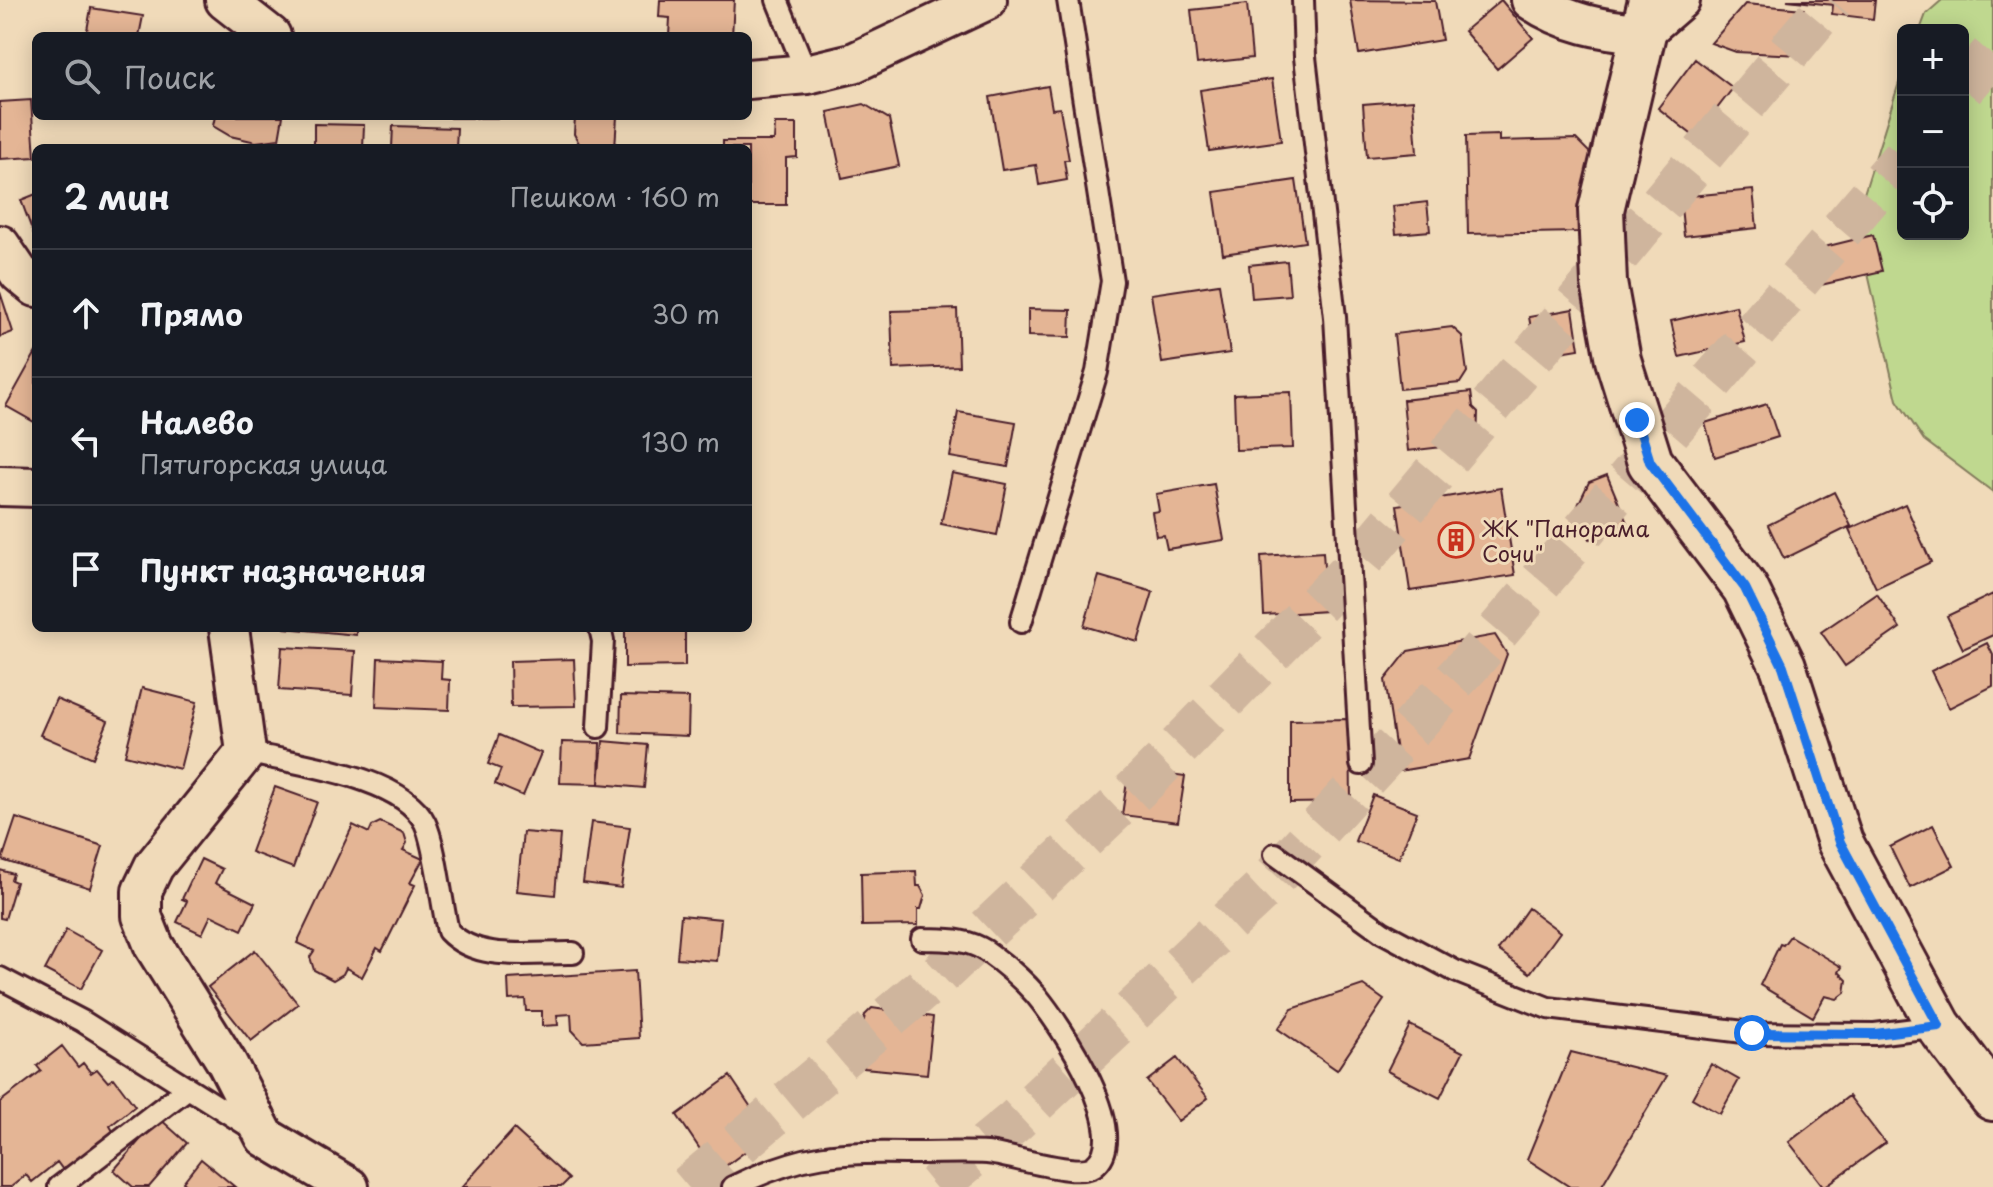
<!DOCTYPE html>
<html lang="ru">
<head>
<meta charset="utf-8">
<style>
  :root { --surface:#171b24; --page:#242831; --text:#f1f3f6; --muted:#9ea1a6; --line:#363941 }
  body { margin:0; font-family:"Playpen Sans",sans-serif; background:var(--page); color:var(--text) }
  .controls { position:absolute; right:24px; top:24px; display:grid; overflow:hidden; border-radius:12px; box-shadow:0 4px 20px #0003 }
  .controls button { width:72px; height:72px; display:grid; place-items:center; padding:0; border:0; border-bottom:2px solid var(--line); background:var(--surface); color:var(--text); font:40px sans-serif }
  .stop { position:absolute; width:24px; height:24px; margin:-18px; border:6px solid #1a73e8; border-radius:50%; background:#fff }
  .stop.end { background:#1a73e8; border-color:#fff; box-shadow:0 2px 8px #0008 }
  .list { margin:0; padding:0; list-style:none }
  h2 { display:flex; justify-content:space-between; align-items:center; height:104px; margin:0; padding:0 32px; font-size:34px }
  h2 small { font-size:26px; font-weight:400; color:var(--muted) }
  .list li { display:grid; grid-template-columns:52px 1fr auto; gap:24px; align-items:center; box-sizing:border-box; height:128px; padding:0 32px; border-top:2px solid var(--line) }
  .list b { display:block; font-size:30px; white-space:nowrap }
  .list p { margin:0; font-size:26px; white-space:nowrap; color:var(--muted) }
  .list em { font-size:26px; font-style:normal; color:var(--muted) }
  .icon { flex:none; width:44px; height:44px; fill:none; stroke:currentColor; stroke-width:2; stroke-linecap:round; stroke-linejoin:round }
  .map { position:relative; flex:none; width:1993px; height:1187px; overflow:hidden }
  .search { position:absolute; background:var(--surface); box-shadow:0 4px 20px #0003; left:32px; top:32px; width:720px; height:88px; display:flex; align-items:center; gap:20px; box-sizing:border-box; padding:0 28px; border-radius:12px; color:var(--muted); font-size:30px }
  .panel { position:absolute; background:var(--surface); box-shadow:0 4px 20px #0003; left:32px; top:144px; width:720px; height:488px; border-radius:12px }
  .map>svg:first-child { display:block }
  .green { fill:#bfd88f; stroke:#847c5d; stroke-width:2 }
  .building { fill:#e4b595; stroke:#4a1f2b; stroke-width:2 }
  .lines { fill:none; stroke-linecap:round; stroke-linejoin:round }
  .primary-tunnel { stroke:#cfb59d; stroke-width:44; stroke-dasharray:44 22; stroke-linecap:butt }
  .service-casing { stroke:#4a1f2b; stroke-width:26 }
  .minor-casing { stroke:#4a1f2b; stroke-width:44 }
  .tertiary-casing { stroke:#4a1f2b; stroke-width:50 }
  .service { stroke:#f0dab9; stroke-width:20 }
  .minor { stroke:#f0dab9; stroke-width:38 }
  .tertiary { stroke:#f0dab9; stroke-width:44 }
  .route { stroke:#1a73e8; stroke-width:10 }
  .labels { text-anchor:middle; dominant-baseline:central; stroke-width:6; stroke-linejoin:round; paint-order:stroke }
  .poi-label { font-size:22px; fill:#4a1f2b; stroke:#f0dab9; text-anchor:start }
</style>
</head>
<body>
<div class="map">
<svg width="1993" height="1187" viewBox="0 0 1993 1187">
  <rect width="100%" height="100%" fill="#f0dab9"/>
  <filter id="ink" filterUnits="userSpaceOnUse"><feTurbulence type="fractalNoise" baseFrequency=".0125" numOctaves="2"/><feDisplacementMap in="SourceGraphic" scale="16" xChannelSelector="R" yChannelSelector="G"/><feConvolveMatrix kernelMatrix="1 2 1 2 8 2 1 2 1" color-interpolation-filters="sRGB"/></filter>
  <g filter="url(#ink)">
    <path class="green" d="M1942,0h51v492l-69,-52 -27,-40 -36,-157 -5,-24 47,-149v164h60v-204h-43l6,-16z"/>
    <path class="building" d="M660,0h74l-2,36h-63l1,-18 -11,-1z
      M1350,0l85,1 7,39 -83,14z
      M1501,0l32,38 -36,31 -33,-38z
      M1787,0h88l-2,19 -41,-5 1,-9z
      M1247,4l5,54 -55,6 -6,-54z
      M1745,4l59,5 -3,46 -65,-3 -25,-9z
      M91,8l52,8 -4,20h-53z
      M1695,59l38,29 -38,49 -37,-29z
      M1272,79l9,62 -72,10 -9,-61z
      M1048,86l4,23 8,-1 9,52h-5l3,20 -28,5 -3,-20 -34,5 -12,-73z
      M31,100l4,57 -35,2v-57z
      M1413,100l4,53 -50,4 -4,-53z
      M864,104l25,15 10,47 -57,12 -14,-66z
      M215,116h68l-4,23 -23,3 -26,-6 -17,-10z
      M450,116h50v2h-50z
      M575,116h42l-2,32 -34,-1 -7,-13z
      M314,124l50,1 -1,23h-49z
      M775,124h22v33l-11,1v47h-38v-57h-25v-7h51z
      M393,126l64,2 -1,20h-64z
      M1499,135v6l77,-2 13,13 4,9 -8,65 -7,6 -110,2 -2,-98z
      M1296,180l9,62 -82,12 -9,-62z
      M1753,190l4,38 -73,8 -4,-39z
      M36,194v44h-1l-14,-38z
      M1427,202l3,29 -34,3 -3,-28z
      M1873,235l9,36 -70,16 -8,-35z
      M1287,261l3,34 -38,3 -3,-33z
      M1219,284l11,69 -68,10 -11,-69z
      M0,292l13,40 -13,5z
      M1736,306l9,36 -66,15 -8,-36z
      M957,309l2,57 -66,3 -2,-58z
      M1028,309l43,1 -1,27 -42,-1z
      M1573,309l6,40 -43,7 -7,-39z
      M1452,327l10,9 5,36 -7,11 -60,6 -6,-55z
      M36,352v71l-30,-17z
      M1291,392l2,56 -57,2 -2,-56z
      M1471,392l2,15 5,5 -1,31 -69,8 -5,-51z
      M1767,404l11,33 -63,20 -10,-34z
      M958,412l58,10 -8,45 -58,-10z
      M952,473l55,11 -10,51 -56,-11z
      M1607,475l20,48 -37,16 -13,-32 12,-25z
      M1214,484l10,56 -57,9 -3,-14 -8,1 -4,-24 7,-1 -3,-17z
      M1501,488l14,87 -105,16 -13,-86z
      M1834,492l17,34 -67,33 -16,-34z
      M1905,504l26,58 -55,26 -27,-59z
      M1323,552l4,59 -63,4 -3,-59z
      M1099,576l54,16 -15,50 -54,-16z
      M1877,594l23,34 -55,38 -24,-34z
      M1993,594v41l-30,14 -16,-33z
      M284,628h72v7z
      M625,628h60v38l-60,1z
      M1495,635l12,19 -38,105 -70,12 -14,-91 23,-29z
      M1987,643l6,12v31l-44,22 -18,-37z
      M282,647l73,4 -3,44 -73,-5z
      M378,658l64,3 -1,18 9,1 -1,30 -73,-3z
      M574,659l2,47 -65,1 -1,-46z
      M142,688l55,14 -17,67 -55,-14z
      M621,696l68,2 -1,38 -68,-3z
      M56,699l52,22 -15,37 -53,-23z
      M1350,719l1,83 -61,1v-83z
      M499,735l42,18 -18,43 -28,-12 6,-15 -13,-5z
      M603,741l45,4 -4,43 -45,-4z
      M562,742l38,1 -1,41 -39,-1z
      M1129,768l56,8 -7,46 -56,-7z
      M275,787l42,15 -24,66 -42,-16z
      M1373,795l44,17 -18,46 -44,-17z
      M16,818l87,28 -13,42 -88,-28z
      M380,822l24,11 3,10 -4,7 20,9 -13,24 5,2 -33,66 -5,-3 -15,29 -16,-9 -3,6 -10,6 -19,-10 -4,-13 4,-6 -17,-8 56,-118 16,8 3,-7z
      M591,822l39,5 -9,61 -38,-5z
      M1933,825l21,41 -44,22 -20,-41z
      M523,832l37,3 -5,60 -38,-4z
      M201,859l21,10 -7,14 40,20 -13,27 -31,-15 -9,19 -25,-12 10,-21 -5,-2z
      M0,870l13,4 -2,6 5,2 -11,37 -5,-1z
      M916,871l1,15h3l5,9 -4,14h-3v16l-56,1 -1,-53z
      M1528,908l32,24 -30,41 -32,-23z
      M681,915l40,4 -4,42 -40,-3z
      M66,930l36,20 -21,39 -36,-19z
      M1790,936l52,31 -3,5 8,8 -2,13 -8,6 -12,-3 -12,21 -53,-32 20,-41 3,1z
      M255,950l43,54 -47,37 -43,-54z
      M635,971l4,67 -56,4 -11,-12 -1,-16 -14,1 1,10 -16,1v-15h-16l-1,-12 -16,1 -1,-21z
      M1363,985l21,15 -47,70 -59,-41 14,-20z
      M872,1008l61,9 -6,57 -63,-6 4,-37 -5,-7 2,-9z
      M1410,1025l53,27 -23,46 -53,-27z
      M62,1046l16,21 5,-4 8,10 6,-4 11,13 6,-4 21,28 -25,20 3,5 -50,39 -6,-8 -25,20 -6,-7 -15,12h-11v-85l41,-31 -4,-5z
      M1571,1052l96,24 -66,111h-31l-43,-28z
      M1177,1058l31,40 -30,23 -31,-40z
      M1711,1064l28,16 -19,34 -28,-16z
      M730,1076l39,58 -53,39 -39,-58z
      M1849,1096l36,47 -61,44 -35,-45z
      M159,1118l28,25 -38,44h-16l-19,-17z
      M514,1129l55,50 -8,8h-99z
      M201,1159l34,28h-46l-6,-5z"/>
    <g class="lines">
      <path class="primary-tunnel" d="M1963,88l30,-35
        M688,1187l251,-212 206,-194 217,-222 470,-559
        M935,1187l79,-65 247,-231 213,-232 429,-501"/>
      <defs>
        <path id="service" d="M777,0l30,74
          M1303,0l2,57 30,260 26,447
          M1021,622l76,-250 15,-91 -44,-281
          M598,727l5,-86 -3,-13
          M246,752c47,12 156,23 179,71 10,20 17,83 23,108 30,32 85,21 125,22
          M1275,854l107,78 73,39 93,37 204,25 123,1 64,-8
          M0,978l82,43 173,109
          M59,1187l129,-99
          M733,1187c70,-35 106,-35 182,-34 24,0 48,-1 72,0 23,2 90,25 107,13 41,-31 -34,-142 -58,-171 -14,-16 -33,-32 -50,-44 -20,-13 -41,-11 -64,-12"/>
        <path id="minor" d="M225,0l46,36
          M1531,0c34,23 71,30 111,33l38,-33
          M748,79l59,-5 46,-11 134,-63
          M0,245l19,28 17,14
          M0,486l36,1
          M229,628l17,124 -92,114 -12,25v25l12,30 73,117 38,74 84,50"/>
        <path id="tertiary" d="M1651,0l-50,210 3,73 14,77 32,102 95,126 38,78 57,176 99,184 54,72"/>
      </defs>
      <use href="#service" class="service-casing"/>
      <use href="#minor" class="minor-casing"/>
      <use href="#tertiary" class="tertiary-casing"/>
      <use href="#service" class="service"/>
      <use href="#minor" class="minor"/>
      <use href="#tertiary" class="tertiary"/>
    </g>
  </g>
  <g class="lines" filter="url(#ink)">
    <path class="route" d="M1637,420l13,42 95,126 38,78 57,176 99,184 -64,8 -123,-1"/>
  </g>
  <defs>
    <symbol id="building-ring" viewBox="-11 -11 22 22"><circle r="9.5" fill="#f0dab9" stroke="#c8321e" stroke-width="1.5"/><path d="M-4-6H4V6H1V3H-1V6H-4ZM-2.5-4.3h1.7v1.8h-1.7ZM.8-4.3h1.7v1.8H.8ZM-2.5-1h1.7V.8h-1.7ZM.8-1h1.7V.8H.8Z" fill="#c8321e"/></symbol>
  </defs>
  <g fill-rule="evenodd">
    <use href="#building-ring" x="1436" y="520" width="40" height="40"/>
  </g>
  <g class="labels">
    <g class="poi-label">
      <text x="1482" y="527">ЖК "Панорама<tspan x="1482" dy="25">Сочи"</tspan></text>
    </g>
  </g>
</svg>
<div class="controls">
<button>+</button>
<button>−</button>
<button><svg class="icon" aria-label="locate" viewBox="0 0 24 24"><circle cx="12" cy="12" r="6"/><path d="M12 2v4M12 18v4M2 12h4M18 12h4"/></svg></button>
</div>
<div class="stop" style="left:1752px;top:1033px"></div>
<div class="stop end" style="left:1637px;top:420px"></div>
<div class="search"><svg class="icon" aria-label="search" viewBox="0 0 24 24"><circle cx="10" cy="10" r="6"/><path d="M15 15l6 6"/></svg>Поиск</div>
<section class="panel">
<h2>2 мин<small>Пешком · 160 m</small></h2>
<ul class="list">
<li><svg class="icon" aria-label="ahead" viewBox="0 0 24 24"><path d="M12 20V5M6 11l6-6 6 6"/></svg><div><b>Прямо</b></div><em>30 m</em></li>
<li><svg class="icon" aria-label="left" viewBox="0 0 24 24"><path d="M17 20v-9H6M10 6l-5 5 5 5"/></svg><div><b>Налево</b><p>Пятигорская улица</p></div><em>130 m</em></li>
<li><svg class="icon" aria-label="arrive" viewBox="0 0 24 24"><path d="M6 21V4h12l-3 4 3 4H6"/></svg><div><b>Пункт назначения</b></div></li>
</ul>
</section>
</div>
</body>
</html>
